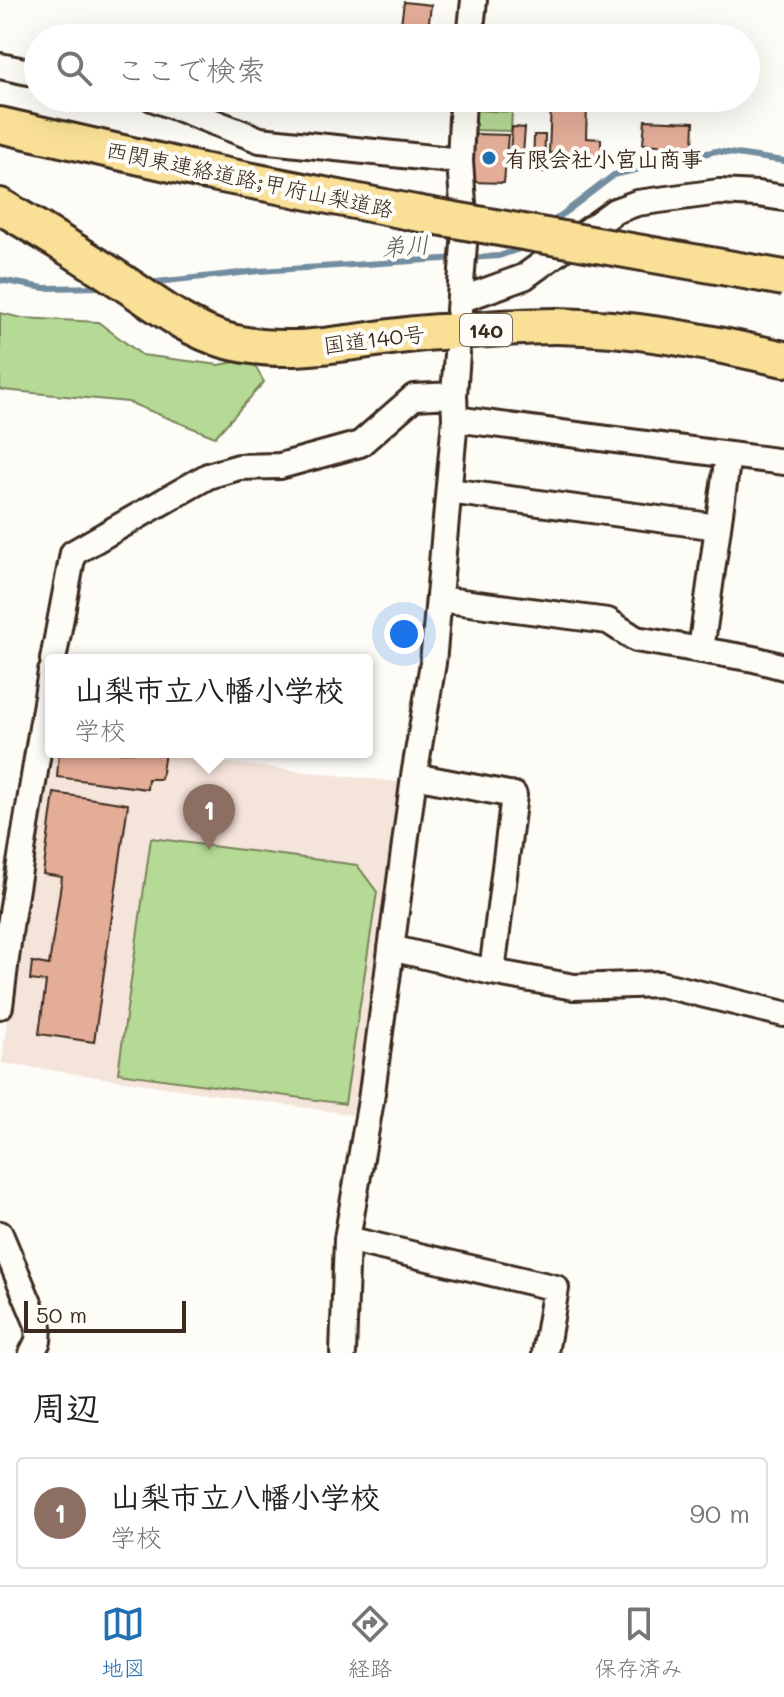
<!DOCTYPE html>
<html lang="ja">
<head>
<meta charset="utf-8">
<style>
  :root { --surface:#fff; --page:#f6f6f6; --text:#222; --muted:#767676; --line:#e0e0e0; --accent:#1f6fb2 }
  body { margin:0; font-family:Mali,"Klee One",sans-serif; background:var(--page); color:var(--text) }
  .scale { position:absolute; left:24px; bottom:20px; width:162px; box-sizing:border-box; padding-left:8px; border:4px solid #3b2a1e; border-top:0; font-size:22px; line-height:28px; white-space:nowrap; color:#3b2a1e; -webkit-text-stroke:6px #fdfcf7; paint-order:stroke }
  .you { position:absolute; left:404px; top:634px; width:28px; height:28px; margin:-20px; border:6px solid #fff; border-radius:50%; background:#1a73e8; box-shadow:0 0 0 12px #1a73e833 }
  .badge { display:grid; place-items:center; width:52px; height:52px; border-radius:50%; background:var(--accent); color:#fff; font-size:26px; font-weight:700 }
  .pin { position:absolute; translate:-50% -66px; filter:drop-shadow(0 2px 4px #0008) }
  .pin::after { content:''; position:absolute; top:42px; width:28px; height:24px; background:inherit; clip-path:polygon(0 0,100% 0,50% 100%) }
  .popup { position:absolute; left:45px; top:654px; width:328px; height:104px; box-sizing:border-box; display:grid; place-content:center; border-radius:8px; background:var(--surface); filter:drop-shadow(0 2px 6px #0005); font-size:26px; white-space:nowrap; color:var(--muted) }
  .popup b { font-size:30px; color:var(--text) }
  .popup::after { content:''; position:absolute; left:50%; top:100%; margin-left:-16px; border:16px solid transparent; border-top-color:var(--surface) }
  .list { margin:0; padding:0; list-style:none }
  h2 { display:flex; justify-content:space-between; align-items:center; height:104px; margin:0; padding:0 32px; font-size:34px }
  h2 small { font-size:26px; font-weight:400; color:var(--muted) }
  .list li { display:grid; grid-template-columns:52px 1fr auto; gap:24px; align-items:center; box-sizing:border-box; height:112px; margin:0 16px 16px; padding:0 16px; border:2px solid var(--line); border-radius:8px }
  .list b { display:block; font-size:30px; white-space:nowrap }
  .list p { margin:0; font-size:26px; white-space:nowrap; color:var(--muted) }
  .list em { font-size:26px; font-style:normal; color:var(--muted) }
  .icon { flex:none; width:44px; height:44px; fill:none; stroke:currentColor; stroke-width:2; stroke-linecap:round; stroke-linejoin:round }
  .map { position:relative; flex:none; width:784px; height:1353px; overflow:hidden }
  .search { position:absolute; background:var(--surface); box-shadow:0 8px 32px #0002; left:24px; right:24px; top:24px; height:88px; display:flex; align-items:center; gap:20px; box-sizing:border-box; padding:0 28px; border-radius:44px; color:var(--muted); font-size:30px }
  .sheet { height:232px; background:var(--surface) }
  nav { display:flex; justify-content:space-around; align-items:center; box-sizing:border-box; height:112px; border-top:2px solid var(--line); background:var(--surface); font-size:22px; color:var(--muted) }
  nav a { display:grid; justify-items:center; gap:4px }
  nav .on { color:var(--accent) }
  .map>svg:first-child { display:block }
  .built { fill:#f5e4da }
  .green { fill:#b5da95; stroke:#78825a; stroke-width:2 }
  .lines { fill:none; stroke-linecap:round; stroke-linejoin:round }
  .stream { stroke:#738da0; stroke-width:6 }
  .building { fill:#e3ad98; stroke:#3b2a1e; stroke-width:2 }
  .minor-casing { stroke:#3b2a1e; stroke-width:30 }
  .highway-casing { stroke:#3b2a1e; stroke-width:40 }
  .minor { stroke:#fdfcf7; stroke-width:24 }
  .highway { stroke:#f9e096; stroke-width:34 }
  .highway-bridge-casing { stroke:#3b2a1e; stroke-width:40; stroke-linecap:butt }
  .highway-bridge { stroke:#f9e096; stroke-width:34 }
  .poi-dot { fill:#1f6fb2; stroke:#fdfcf7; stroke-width:3 }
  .labels { text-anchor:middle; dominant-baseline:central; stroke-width:8; stroke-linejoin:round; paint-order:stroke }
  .shield { fill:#fdfcf7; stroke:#75695f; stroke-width:2 }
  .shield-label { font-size:20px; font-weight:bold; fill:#3b2a1e }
  .poi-label { font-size:22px; font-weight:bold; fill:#3b2a1e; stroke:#fdfcf7; text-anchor:start }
  .street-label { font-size:22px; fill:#3b2a1e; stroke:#fdfcf7 }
  .water-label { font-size:24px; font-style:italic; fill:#575c5f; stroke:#fdfcf7 }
</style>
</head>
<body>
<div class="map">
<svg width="784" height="1353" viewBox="0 0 784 1353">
  <rect width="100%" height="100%" fill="#fdfcf7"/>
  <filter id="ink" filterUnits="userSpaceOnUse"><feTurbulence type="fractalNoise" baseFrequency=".0125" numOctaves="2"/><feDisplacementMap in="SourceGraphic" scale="16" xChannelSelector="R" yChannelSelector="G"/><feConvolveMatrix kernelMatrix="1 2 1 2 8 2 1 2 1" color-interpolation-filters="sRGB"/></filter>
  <g filter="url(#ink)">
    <path class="built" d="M51,716v36h140v7l207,23 -44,333 -352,-52 17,-146z"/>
    <path class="green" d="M473,110l39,2 -1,19 -39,-1z
      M0,313l22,5 76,4 44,33 77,10 32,-6 13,23 -49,55 -87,-35 -125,-12 -3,-1z
      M151,838l206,27 20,27 -32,212 -227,-31z"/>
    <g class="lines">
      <path class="stream" d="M551,223l63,-48 102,-24 68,10
        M470,258l29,-2 26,-9
        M0,280l44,8 60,-1
        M147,283l112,-12 199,-13"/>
    </g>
    <path class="building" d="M404,2l27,3 -4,33h-28z
      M336,98h38l-1,8 -38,-4z
      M551,104l36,2 -1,32 15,1v17l-52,-3z
      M645,120l49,2 -1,25 -50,-3z
      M512,127l13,1 -3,38 -13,-1z
      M474,134l34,1 -4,48 -33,-1z
      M534,135h11l-1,37h-11z
      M59,752h106l-4,27h-13l-1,10 -90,-12z
      M54,793l74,11 -34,238 -55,-8 7,-52 -16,-2 2,-18 17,3 13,-88 -19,-3z"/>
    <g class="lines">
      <defs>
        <path id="minor" d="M470,38l4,-38
          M0,66l38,8
          M152,98l108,42 200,21
          M460,300l64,-23 91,-66 22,-8 82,-11 39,2 26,4
          M459,310l6,-79 -5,-70 3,-63
          M455,419l329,43
          M449,491l269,36
          M439,599l169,22 28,18 118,20 30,8
          M701,650l27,-195
          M53,660l20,-107 135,-77 31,-9 41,-1 80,-22 54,-47 40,-2
          M414,776l100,19 -22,177
          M391,948l101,24 82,15 86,-3 124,30
          M0,1006l11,-87 40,-247
          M0,1234l39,93 -1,14 -6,12
          M347,1239l209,49 -11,65
          M343,1353l4,-114 24,-139 43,-324 19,-113 22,-244 -1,-24 3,-41"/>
        <path id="highway" d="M0,125l202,46 213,42
          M0,206c42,25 83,50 124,77 32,21 63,46 100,57 71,21 144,-5 217,-8 38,-2 77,-6 115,-6 78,1 152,16 228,33"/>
      </defs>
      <use href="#minor" class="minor-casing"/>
      <use href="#highway" class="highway-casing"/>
      <use href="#minor" class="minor"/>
      <use href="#highway" class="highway"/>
      <defs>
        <path id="highway-bridge" d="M415,213l369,65"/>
      </defs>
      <use href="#highway-bridge" class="highway-bridge-casing"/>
      <use href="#highway-bridge" class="highway-bridge"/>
    </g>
  </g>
  <circle class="poi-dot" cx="489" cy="158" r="8"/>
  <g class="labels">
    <rect class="shield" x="460" y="314" width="52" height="32" rx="6"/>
    <g class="shield-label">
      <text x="486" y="330">140</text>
    </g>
    <g class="poi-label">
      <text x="505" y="158">有限会社小宮山商事</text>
    </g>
    <g class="street-label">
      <text transform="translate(250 179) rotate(12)">西関東連絡道路;甲府山梨道路</text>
      <text transform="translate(374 339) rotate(-7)">国道140号</text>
    </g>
    <g class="water-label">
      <text transform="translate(405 245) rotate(-4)">弟川</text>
    </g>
  </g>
</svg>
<div class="scale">50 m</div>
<div class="you"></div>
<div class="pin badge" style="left:209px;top:850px;background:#8d6e63">1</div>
<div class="popup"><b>山梨市立八幡小学校</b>学校</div>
<div class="search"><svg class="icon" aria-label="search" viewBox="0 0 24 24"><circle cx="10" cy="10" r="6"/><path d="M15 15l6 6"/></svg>ここで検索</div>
</div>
<section class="sheet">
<h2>周辺<small></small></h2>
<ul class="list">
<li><span class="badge" style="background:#8d6e63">1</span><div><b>山梨市立八幡小学校</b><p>学校</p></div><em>90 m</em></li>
</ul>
</section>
<nav>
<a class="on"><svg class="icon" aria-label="map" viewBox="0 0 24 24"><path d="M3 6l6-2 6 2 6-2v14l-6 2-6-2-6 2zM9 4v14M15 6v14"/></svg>地図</a>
<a><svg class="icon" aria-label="directions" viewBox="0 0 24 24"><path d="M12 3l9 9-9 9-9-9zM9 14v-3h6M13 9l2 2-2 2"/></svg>経路</a>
<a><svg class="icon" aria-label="saved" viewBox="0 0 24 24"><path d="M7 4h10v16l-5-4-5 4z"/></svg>保存済み</a>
</nav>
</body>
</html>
